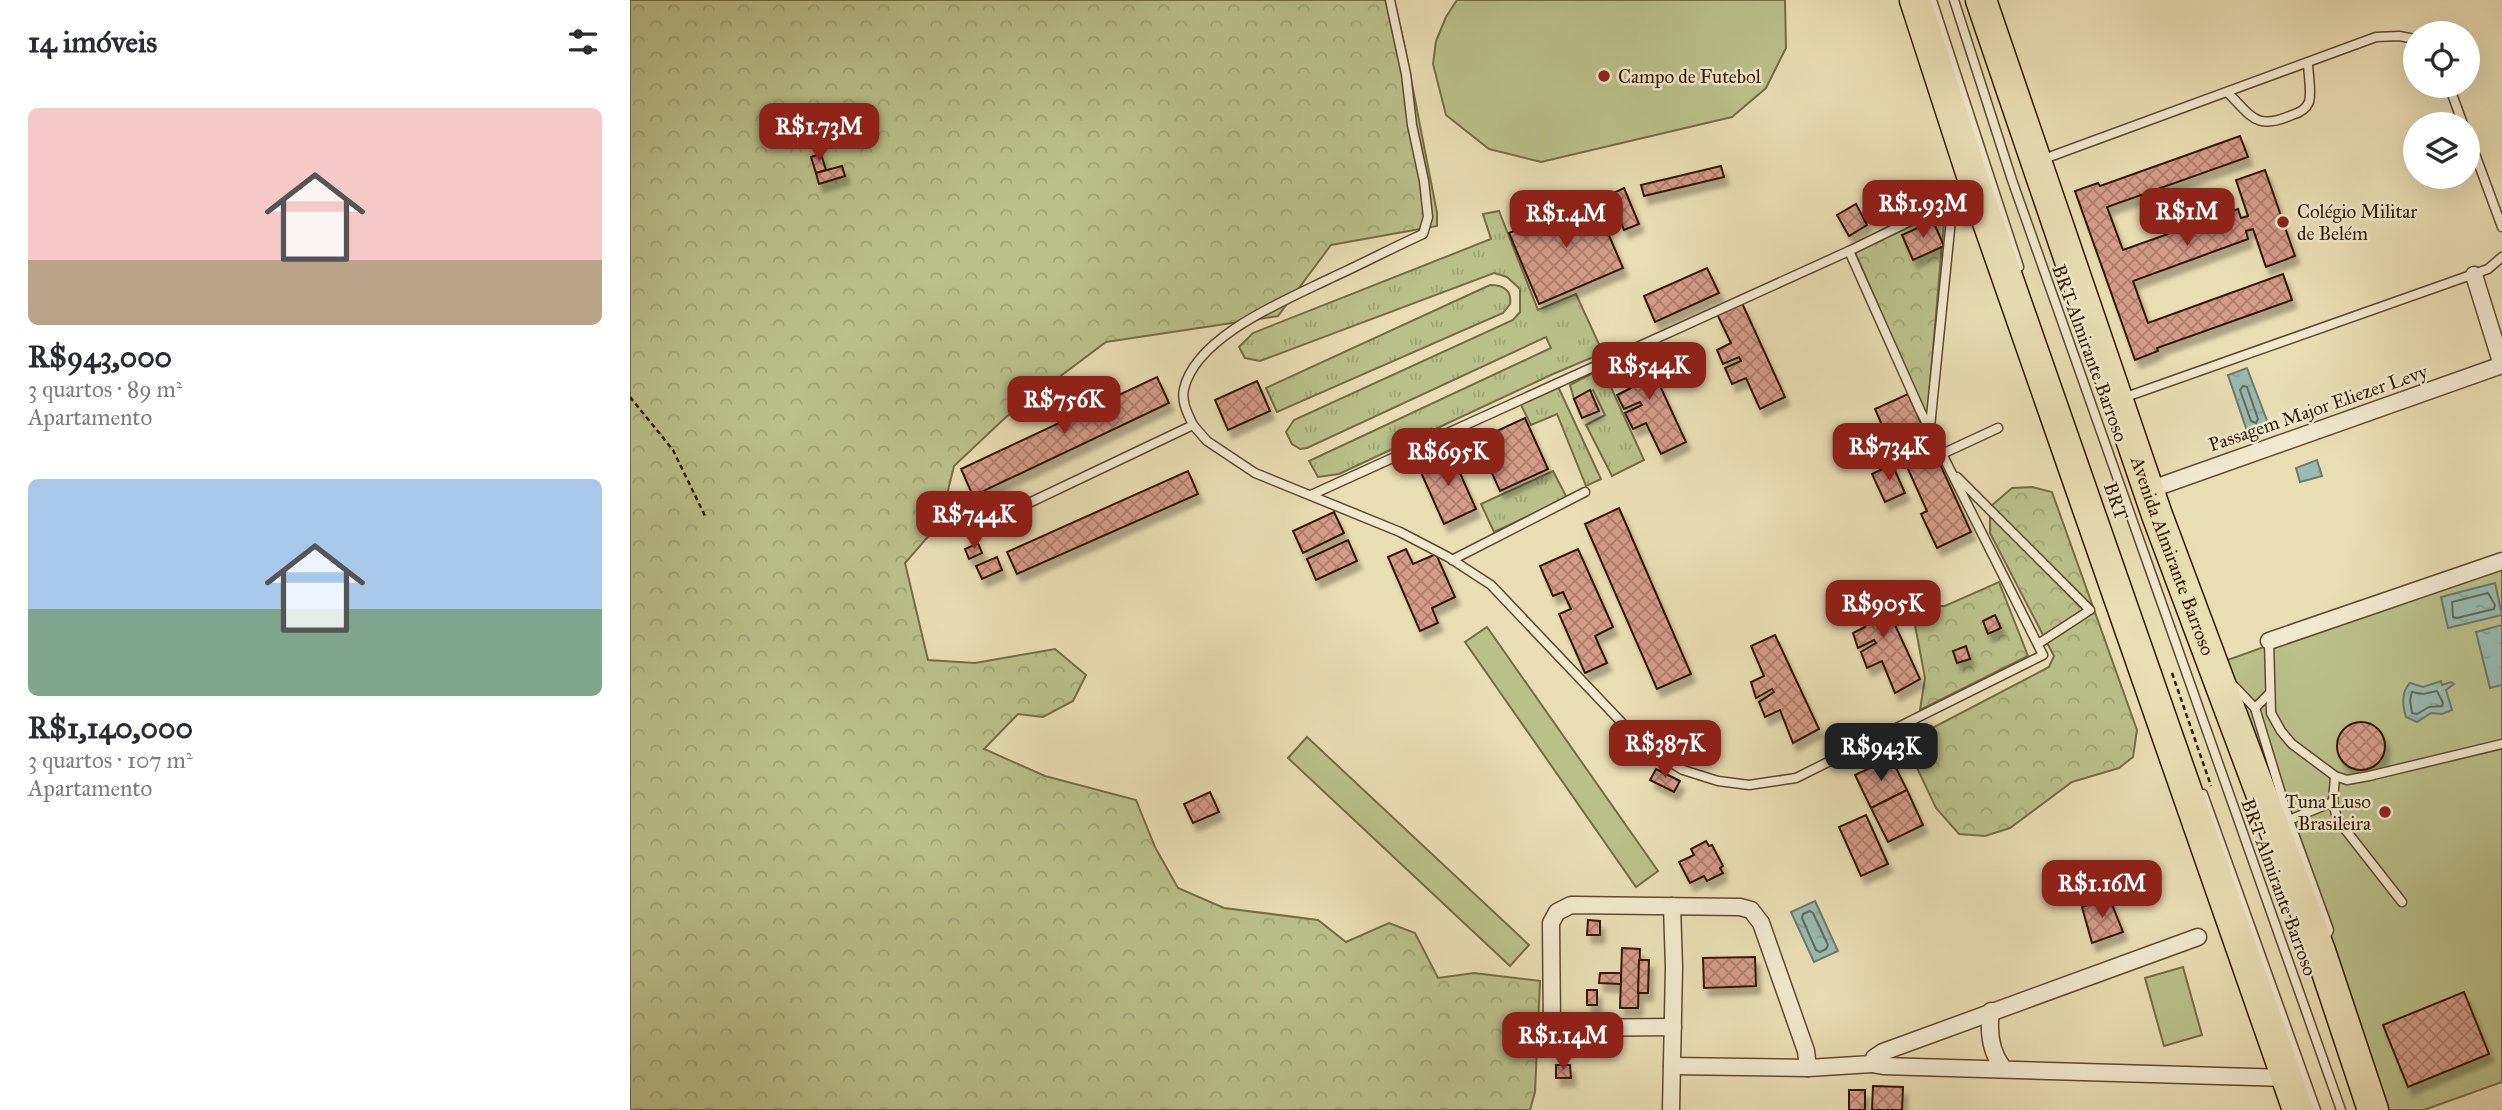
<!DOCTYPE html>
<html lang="pt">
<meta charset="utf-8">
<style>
body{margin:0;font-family:"IM FELL Great Primer",serif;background:#f2f2f3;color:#2b2b33;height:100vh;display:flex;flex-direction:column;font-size:26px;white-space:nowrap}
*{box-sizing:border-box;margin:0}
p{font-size:23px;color:#7c7c81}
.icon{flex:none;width:38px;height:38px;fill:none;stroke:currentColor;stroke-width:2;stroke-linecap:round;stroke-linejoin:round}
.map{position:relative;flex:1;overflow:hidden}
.panel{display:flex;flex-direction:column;background:#fff;width:630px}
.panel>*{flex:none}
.buttons{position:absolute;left:1773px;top:21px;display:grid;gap:14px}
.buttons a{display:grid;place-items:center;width:77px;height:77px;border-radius:50%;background:#fff;box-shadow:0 7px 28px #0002;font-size:35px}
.price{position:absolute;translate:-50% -60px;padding:0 16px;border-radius:14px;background:#8f2418;color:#fff;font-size:23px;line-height:46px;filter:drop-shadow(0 2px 4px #0008)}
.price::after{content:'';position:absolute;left:50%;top:42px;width:21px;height:16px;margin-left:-10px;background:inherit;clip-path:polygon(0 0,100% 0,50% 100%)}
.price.on{background:#222;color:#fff}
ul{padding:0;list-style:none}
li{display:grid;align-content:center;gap:14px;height:371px;padding:0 28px}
li span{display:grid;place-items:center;height:217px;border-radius:10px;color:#555}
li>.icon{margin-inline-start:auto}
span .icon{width:126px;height:126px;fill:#fffc;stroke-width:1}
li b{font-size:30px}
h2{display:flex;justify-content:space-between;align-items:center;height:84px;padding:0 28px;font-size:30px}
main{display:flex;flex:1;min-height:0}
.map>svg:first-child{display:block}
</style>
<main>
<section class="panel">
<h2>14 imóveis<svg class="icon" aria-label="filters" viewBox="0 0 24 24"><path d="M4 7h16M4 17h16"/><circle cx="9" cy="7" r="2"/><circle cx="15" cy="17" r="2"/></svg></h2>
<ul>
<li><span style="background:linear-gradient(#f6c9c9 70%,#b9a48a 0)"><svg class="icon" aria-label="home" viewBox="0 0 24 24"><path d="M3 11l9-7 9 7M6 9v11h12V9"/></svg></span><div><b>R$943,000</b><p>3 quartos · 89 m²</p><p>Apartamento</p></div></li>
<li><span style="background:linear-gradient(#a9c7e8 60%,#7fa58c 0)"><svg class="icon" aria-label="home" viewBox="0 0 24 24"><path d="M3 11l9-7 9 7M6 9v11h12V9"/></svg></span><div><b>R$1,140,000</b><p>3 quartos · 107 m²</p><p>Apartamento</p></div></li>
</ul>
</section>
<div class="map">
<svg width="1872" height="1110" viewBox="0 0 1872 1110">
<defs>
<pattern id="grass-tufts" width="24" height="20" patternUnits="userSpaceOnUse" patternTransform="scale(1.75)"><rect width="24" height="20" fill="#bac08a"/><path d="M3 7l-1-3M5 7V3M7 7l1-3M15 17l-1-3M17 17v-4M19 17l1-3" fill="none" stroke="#a0a475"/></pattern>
<pattern id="forest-crowns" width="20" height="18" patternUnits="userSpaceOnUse" patternTransform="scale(1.75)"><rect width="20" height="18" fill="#bac08a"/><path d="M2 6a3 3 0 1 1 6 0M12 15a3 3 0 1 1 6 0" fill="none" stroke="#a0a475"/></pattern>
<pattern id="water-ripples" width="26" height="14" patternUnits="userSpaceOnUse" patternTransform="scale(1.75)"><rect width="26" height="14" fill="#99bbb3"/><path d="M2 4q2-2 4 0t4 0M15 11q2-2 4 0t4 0" fill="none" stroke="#84a098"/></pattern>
<pattern id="building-cross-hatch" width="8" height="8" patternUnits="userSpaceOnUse" patternTransform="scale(1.75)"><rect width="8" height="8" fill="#d49b87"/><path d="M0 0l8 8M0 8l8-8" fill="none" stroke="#ad7d6c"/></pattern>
<filter id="shadow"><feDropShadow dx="4.5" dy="8" stdDeviation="2" flood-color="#0004"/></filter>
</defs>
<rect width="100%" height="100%" fill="#e9ddb3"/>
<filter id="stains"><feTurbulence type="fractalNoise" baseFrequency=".00286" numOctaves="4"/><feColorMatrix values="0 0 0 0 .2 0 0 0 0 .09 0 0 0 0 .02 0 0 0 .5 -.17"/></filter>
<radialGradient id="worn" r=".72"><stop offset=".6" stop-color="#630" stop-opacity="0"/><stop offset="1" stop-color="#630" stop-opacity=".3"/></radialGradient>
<g fill="url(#grass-tufts)" stroke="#766c45" stroke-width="2">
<polygon points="869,211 908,310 946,294 973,353 923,374 709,474 688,477 679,461 921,348 916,337 677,448 670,449 662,444 656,432 664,420 883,320 890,312 890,289 877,277 864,273 630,361 615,358 609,347 623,333 861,239 853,214"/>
<path d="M860,285C873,285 882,290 880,304L873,313L647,412L636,388Z"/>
<polygon points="978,365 979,383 1014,460 982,476 956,425 975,415 963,390 944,399 940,385"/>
<polygon points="925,380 971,479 956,486 927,414 901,425 889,401"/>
<polygon points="923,471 937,498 864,532 851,504"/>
</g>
<g fill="url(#forest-crowns)" stroke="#766c45" stroke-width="2">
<polygon points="0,0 764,0 775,48 807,213 807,226 701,245 648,316 476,342 376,417 324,466 310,523 275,563 298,660 345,663 425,649 456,675 443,701 413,717 388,714 354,749 415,776 506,800 525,847 548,888 594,908 688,920 716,942 759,923 785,933 808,978 844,973 910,981 905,1092 900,1110 0,1110"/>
<polygon points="1315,210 1297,419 1225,252"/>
<polygon points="1402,487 1422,492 1507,730 1503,757 1489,768 1442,782 1380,828 1355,836 1329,834 1306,808 1288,770 1282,747 1287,736 1419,667 1424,656 1360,533 1360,507 1382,488"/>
<polygon points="1369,582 1398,656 1290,710 1295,678 1285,625 1295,616 1297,606 1315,606"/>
</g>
<g fill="#bac08a" stroke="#766c45" stroke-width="2">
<polygon points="827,0 1155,0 1156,48 1136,88 1102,117 911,162 859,149 816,115 803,64 806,41 816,17"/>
<polygon points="1872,562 1872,1082 1794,1110 1745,1110 1589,663"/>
<polygon points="857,627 1028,871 1006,887 835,642"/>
<polygon points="677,737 899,945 880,966 658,758"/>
<polygon points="1553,967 1572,1035 1534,1046 1515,978"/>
</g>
<g fill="url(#water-ripples)" stroke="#70796b" stroke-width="2">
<polygon points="1617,368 1639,426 1618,434 1598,375"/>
<polygon points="1687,460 1692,476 1670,482 1666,468"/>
<polygon points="1865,583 1872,615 1818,628 1811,597"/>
<polygon points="1872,625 1872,685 1860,688 1846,632"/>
<path d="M1811,681L1812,685L1821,682L1824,684L1816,690L1822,710L1812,714L1801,713L1787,722L1776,717C1772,704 1771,692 1780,683L1793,687Z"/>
<polygon points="1185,901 1208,951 1184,962 1161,912"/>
</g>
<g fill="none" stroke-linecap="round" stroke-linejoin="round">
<g stroke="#66695a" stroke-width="2">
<polygon points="1613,386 1617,387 1628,419 1626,423 1621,421 1610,390"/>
<polygon points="1858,593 1865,605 1864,609 1827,618 1823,617 1822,602"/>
<polygon points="1807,691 1813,703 1812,706 1799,707 1787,714 1782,713 1780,700 1782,692 1793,694"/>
<polygon points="1180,911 1183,913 1198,945 1196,949 1190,952 1186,950 1172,918 1173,914"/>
</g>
</g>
<g fill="url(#building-cross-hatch)" stroke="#331700" stroke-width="2" filter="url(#shadow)">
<polygon points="1610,136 1618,157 1477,207 1493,250 1608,209 1611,218 1618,216 1606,180 1635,170 1665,256 1636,267 1623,229 1616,231 1618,239 1503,281 1518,323 1653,274 1662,300 1527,348 1528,351 1505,360 1445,191 1468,183 1470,186"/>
<polygon points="191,154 196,170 186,173 181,157"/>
<polygon points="212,166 215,176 189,184 186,173"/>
<polygon points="1091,166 1094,177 1014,196 1011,185"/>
<polygon points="994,188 1009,224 994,230 979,195"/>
<polygon points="962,196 993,268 909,304 879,233"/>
<polygon points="1226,204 1237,225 1219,236 1207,215"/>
<polygon points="1340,206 1341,217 1329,218 1328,207"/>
<polygon points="1303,221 1314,246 1283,260 1272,235"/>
<polygon points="1077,268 1089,293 1025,322 1014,296"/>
<polygon points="1112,303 1155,397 1130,409 1116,378 1102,384 1095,368 1111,361 1109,357 1093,364 1087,350 1101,343 1087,314"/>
<polygon points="1012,347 1056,442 1031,454 1016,423 1003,429 995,413 1012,405 1010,402 994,409 987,395 1001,388 988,359"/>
<polygon points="527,377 539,403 343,496 331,469"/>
<polygon points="627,381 640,411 598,430 585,400"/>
<polygon points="960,390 969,411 952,418 944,399"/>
<polygon points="1278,394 1341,532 1307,548 1291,514 1297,511 1264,438 1259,441 1245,409"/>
<polygon points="895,418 918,469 870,491 847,440"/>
<polygon points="821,453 846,509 814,524 789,468"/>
<polygon points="1262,464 1275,493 1255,502 1242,474"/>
<polygon points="558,471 568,494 387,574 377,552"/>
<polygon points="989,508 1061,674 1027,689 955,524"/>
<polygon points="704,512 714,533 673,553 663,531"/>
<polygon points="718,540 727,561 686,580 677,559"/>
<polygon points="348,543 352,553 339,559 335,549"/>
<polygon points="776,549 783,564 806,554 825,597 802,608 808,623 790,631 758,557"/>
<polygon points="948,549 983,627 965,636 977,663 955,673 929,614 941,609 933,592 923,596 910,566"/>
<polygon points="367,557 372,570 352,579 346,566"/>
<polygon points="1247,586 1290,679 1265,693 1252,661 1237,668 1231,652 1246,643 1244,640 1228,648 1223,633 1235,627 1223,597"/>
<polygon points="1365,615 1371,628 1358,634 1353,621"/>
<polygon points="1145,635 1189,729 1163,743 1150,710 1135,717 1129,702 1144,692 1142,689 1126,698 1121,682 1134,676 1121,646"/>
<polygon points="1336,646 1340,659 1327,663 1323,651"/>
<circle cx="1731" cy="746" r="24"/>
<polygon points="1261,758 1277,790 1241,808 1225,775"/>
<polygon points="1026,769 1050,781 1044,792 1020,780"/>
<polygon points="1277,790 1293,825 1258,842 1241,808"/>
<polygon points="580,792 589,812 563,823 554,804"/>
<polygon points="1236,815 1258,864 1231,876 1209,827"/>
<polygon points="1076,841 1079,846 1082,845 1093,866 1090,868 1093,873 1077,881 1074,876 1060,883 1049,862 1064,855 1061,849"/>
<polygon points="1479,897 1493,932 1462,943 1452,907"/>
<polygon points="958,920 970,921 970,935 957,935"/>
<polygon points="992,948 1010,949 1008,1008 990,1008"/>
<polygon points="1125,957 1126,986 1074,988 1073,958"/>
<polygon points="1009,960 1019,960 1018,993 1008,993"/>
<polygon points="970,973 991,973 991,984 969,983"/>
<rect x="957" y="990" width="10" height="15"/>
<polygon points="1834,992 1859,1054 1778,1087 1753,1025"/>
<polygon points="926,1065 940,1065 941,1078 926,1078"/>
<polygon points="1243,1086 1273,1087 1272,1110 1242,1110"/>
<rect x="1219" y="1090" width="16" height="20"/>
</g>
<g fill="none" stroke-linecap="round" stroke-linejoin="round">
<defs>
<g id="lane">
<polyline points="1302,0 1389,267"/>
<polyline points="1324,0 1382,180 1711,1110"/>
<polyline points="1819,86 1833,124"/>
<path d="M1597,92C1622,116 1625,131 1662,115C1669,113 1676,109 1679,102C1682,91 1678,74 1678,62"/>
<polyline points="1838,135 1872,227"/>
<polyline points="1411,160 1746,37 1769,36 1785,39"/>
<polyline points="1493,398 1858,269 1872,257"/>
<path d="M563,425C558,414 551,402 554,389C566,336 656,300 701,278C732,264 762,248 793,234L798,217L794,181L782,125L776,74L760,0"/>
<polyline points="1300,427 1323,200"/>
<polyline points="1312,454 1368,428"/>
<polyline points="1327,477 1460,610 1408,644"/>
<polyline points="681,495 1219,251 1340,192"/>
<polyline points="357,523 563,425 577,441 625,473 770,532 818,557 861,585 1014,746 1053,770 1088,781 1119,785 1166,778 1413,655 1290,410 1219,251"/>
<polyline points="822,560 955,492"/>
<polyline points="1639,641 1641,713 1651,731 1662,744 1705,776 1717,780 1739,776 1872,744"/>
<polyline points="1603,685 1625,708 1659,820 1699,930 1694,941"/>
<polyline points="1625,708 1640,693"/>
<polyline points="1705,776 1703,802 1707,819 1772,902"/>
<polyline points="1573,794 1686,1110"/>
<polyline points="1659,820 1703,802"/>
</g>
<g id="street">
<polyline points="1844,275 1872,365"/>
<polyline points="1519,490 1872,365"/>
<polyline points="1639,641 1872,561"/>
<polyline points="1568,937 1253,1052 1244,1058 1242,1064 1253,1066 1657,1078"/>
<path d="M1361,1011C1358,1032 1360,1051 1373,1068"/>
<polyline points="1043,1027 922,1028 921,923 927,912 941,905 1110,907 1121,910 1131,923 1176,1051 1178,1068"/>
<polyline points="1042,1066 1178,1068 1242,1064"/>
<polyline points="1041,1110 1044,967 1042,906"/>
</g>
<g id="highway">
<polyline points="1285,0 1346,188 1668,1110"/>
<path id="s1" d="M1351,0L1527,515L1690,951L1743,1110"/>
</g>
</defs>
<use href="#lane" stroke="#60482d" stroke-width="11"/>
<use href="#street" stroke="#60482d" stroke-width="19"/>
<use href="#highway" stroke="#331700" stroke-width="33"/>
<g stroke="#331700" stroke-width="2.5" stroke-dasharray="5 3.5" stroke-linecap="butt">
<polyline points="0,397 43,450 76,518"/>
<polyline points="1542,673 1581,786"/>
</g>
<use href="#lane" stroke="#f1e9ce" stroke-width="8"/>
<use href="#street" stroke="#f1e9ce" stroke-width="16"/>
<use href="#highway" stroke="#e9ddb3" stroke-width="30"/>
</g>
<g fill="#8f2418" stroke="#f1e9ce" stroke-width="2.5">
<circle cx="974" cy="76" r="7"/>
<circle cx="1653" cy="222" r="7"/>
<circle cx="1755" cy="812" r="7"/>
</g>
<g text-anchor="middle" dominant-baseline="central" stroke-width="5" stroke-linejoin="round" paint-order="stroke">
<g font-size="19" fill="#331700" stroke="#f1e9ce" text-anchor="start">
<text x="988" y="76">Campo de Futebol</text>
<text x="1667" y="211">Colégio Militar<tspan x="1667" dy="22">de Belém</tspan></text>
<text x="1741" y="801" text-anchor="end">Tuna Luso<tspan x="1741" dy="22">Brasileira</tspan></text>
</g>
<g font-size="19" fill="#331700" stroke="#f1e9ce">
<text transform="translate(1460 353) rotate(70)">BRT Almirante Barroso</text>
<text transform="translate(1688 408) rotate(-19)">Passagem Major Eliezer Levy</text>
<text transform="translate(1486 501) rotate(71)">BRT</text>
<text stroke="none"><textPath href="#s1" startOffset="588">Avenida Almirante Barroso</textPath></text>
<text transform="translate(1649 887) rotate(70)">BRT Almirante Barroso</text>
</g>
</g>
<rect width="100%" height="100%" filter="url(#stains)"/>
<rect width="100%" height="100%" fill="url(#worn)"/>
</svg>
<div class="buttons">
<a><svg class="icon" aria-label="locate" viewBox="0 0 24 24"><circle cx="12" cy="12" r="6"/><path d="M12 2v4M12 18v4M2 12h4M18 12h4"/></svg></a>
<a><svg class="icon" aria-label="layers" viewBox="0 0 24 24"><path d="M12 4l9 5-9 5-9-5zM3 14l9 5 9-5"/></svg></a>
</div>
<b class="price" style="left:189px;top:163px">R$1.73M</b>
<b class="price" style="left:1293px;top:240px">R$1.93M</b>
<b class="price" style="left:1557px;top:248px">R$1M</b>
<b class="price" style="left:936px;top:250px">R$1.4M</b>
<b class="price" style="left:1019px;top:402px">R$544K</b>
<b class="price" style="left:434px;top:436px">R$756K</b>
<b class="price" style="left:1259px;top:483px">R$734K</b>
<b class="price" style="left:818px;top:488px">R$695K</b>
<b class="price" style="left:344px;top:551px">R$744K</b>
<b class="price" style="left:1253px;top:640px">R$905K</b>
<b class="price" style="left:1035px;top:780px">R$387K</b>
<b class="price on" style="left:1251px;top:783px">R$943K</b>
<b class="price" style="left:1472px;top:920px">R$1.16M</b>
<b class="price" style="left:933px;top:1072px">R$1.14M</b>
</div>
</main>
